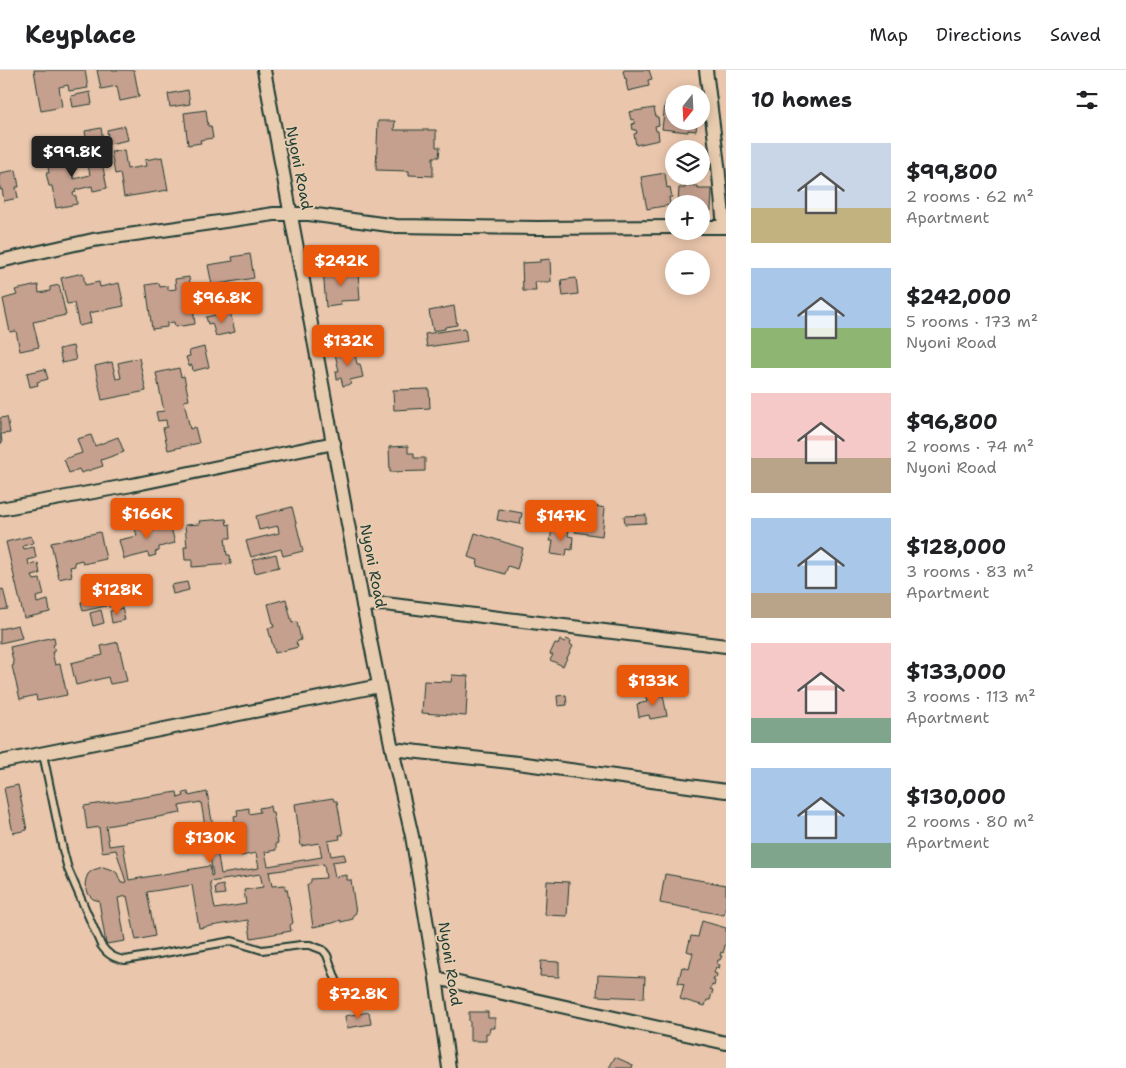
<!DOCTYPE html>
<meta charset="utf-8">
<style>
body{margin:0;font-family:"Shantell Sans",sans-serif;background:#f2f2f2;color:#202124;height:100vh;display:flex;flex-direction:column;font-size:19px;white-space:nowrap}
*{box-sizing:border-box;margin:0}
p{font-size:16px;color:#757577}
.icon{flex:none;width:28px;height:28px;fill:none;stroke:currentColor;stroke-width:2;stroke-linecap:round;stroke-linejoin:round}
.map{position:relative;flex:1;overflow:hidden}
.drawer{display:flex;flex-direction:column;background:#fff;width:400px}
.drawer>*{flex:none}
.needle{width:32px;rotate:198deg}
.fabs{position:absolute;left:665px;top:15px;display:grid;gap:10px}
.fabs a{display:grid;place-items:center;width:45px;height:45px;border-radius:50%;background:#fff;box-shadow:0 2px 12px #0003;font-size:25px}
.price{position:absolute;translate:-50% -42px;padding:0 11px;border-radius:5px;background:#ea580c;color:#fff;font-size:16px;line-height:32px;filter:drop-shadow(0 1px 2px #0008)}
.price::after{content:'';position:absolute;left:50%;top:30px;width:15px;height:11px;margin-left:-8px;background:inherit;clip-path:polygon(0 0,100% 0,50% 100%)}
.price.active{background:#222;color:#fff}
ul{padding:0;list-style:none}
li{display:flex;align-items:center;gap:15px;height:125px;padding:0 25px}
li span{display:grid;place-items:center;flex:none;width:140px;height:100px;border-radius:0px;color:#555}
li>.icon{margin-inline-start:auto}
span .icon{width:60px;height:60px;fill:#fffc;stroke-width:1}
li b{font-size:21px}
h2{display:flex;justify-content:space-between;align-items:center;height:60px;padding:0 25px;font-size:21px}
header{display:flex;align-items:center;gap:30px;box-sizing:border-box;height:70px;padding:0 25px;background:#fff;border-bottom:1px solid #e0e0e0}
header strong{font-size:24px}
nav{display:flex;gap:28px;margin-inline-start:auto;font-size:18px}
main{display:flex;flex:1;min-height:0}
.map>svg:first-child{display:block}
</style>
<header>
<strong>Keyplace</strong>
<nav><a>Map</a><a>Directions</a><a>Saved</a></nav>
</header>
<main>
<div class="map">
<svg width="726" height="998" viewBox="0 0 726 998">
<rect width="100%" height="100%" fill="#eac6ac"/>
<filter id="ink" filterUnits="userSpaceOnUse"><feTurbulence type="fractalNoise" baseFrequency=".02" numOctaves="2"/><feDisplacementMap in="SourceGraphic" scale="10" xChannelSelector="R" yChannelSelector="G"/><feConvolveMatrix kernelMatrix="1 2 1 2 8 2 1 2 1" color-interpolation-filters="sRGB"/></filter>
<g filter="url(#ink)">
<g fill="#c6a08e" stroke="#1f3d34" fill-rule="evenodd">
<polygon points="34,0 85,0 88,18 69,21 68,15 59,17 62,37 41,41"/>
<polygon points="97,0 134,0 139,27 120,31 117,16 101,19"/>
<polygon points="625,0 649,0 652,9 648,10 649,16 628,21 626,12 627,12 626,8 625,9 623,1"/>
<polygon points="188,20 190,34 170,37 168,24"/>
<polygon points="90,22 92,34 73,37 71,26"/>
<polygon points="665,34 674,35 674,51 697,51 696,61 688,60 688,62 662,59"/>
<polygon points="654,38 656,47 658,47 659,55 655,56 656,61 658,61 659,70 636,75 634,64 637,63 636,60 633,60 632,54 635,53 634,49 631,50 629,42"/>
<polygon points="206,40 208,56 211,56 213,68 200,70 201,73 188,75 184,43"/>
<polygon points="378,51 395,51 394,60 436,60 436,77 440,77 439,87 433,87 433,106 409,105 409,101 376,100"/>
<polygon points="125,56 128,70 109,74 107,60"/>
<polygon points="101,58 103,70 87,73 85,61"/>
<polygon points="68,79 74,109 90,105 87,90 101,87 107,118 93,121 92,116 75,120 76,122 73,123 74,126 76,126 77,134 56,138 52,116 49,116 46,103 49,103 46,84"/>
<polygon points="124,80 127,99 146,96 145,90 162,87 168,120 124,127 120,103 115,104 111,82"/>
<polygon points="16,100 19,117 16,117 18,128 4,131 2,119 0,120 0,103"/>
<polygon points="665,103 667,118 670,117 672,127 669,127 670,135 647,139 641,107"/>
<polygon points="685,116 698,116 698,119 712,119 711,141 701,141 701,134 678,134 679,118 685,118"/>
<polygon points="250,184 254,208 212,215 208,195 233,191 232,187"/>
<polygon points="550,189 551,212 535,212 536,221 523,221 522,193 540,192 540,190"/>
<polygon points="338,198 339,205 342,205 342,201 353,200 353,202 358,202 360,230 340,231 341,235 326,237 323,199"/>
<polygon points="83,203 85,215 99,212 100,217 119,213 124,236 89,243 91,253 79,256 74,233 67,234 61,208"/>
<polygon points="189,207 195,254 175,257 174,252 167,253 167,257 152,259 146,215 159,213 160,217 168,216 168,220 176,219 175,209"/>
<polygon points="576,208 578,224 563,226 561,210"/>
<polygon points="38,215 39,223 50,221 50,217 59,215 66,245 33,252 39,277 20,281 16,261 10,262 3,229 17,225 15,220"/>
<polygon points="454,236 457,255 445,257 445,259 433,261 429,241"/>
<polygon points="230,242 235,262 216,266 212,253 208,254 206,247"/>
<polygon points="465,258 467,271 427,277 425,264"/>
<polygon points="73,276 76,290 62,293 59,279"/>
<polygon points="204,277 209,297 193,301 192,295 189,296 186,287 190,286 189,281"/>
<polygon points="354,279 357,294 360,294 363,307 350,310 351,314 343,316 341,308 337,309 336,301 339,301 335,284"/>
<polygon points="139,288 146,321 102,330 95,296 112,292 116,309 121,308 118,293"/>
<polygon points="179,298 181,307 184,306 189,330 184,331 190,359 195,357 199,373 168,380 163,358 167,357 166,350 158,351 156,342 164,341 156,303"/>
<polygon points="45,299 48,309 37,312 38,315 30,317 27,303"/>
<polygon points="429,319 430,338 394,340 393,320"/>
<polygon points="7,347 10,363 1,364 2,373 0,373 0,348"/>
<polygon points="91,365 95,376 118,367 124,382 101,390 103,396 81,403 79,399 69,403 64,389 82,383 77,369"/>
<polygon points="408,376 408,383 414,383 414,388 425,388 425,401 390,402 389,377"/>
<polygon points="595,436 605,438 602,466 575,462 578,437 595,439"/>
<polygon points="292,437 303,481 283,486 281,479 251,487 246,471 279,463 278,456 259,460 256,446"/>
<polygon points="499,439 522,443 520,454 497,450"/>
<polygon points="646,445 646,453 625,454 624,446"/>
<polygon points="226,449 227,455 230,454 231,468 225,468 227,485 230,485 231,494 192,497 192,490 185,490 184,477 187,477 185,455 200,454 199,451"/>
<polygon points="149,451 151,458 170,454 175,473 159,477 159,481 155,482 156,485 149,487 148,483 124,489 119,470 137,466 134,455"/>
<polygon points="552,459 569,460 568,466 573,467 572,480 567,479 566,486 551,484 553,471 550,471"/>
<polygon points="100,462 106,489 83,494 82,490 74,492 75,496 70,497 72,506 59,509 51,473"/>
<polygon points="475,463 523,478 517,499 508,496 505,504 477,496 478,490 468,487"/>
<polygon points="31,466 33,473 23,476 24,479 34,477 36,488 28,490 29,495 38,493 40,504 32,506 34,510 40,509 44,525 36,527 37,533 48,530 50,542 24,548 6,472"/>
<polygon points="276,484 279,497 255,503 252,490"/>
<polygon points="187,512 189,520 173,524 171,515"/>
<polygon points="130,513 135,531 109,537 105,519"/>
<polygon points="3,519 8,539 0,540 0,520"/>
<polygon points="104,526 106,536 83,541 81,532"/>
<polygon points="286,529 292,553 297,552 301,570 296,572 298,577 275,583 268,558 274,557 268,534"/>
<polygon points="122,538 125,550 112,553 110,541"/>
<polygon points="101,540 104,553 93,556 90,543"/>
<polygon points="18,555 22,568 0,573 0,559"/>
<polygon points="54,567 55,574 53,575 55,582 52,582 55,595 60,594 67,625 37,631 36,625 20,629 12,596 14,595 10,577"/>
<polygon points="566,569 571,571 570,574 573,576 563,596 550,590 553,585 550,584 555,573 558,575 560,570 565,572"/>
<polygon points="118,572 127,611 110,614 108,607 76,615 71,593 103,585 101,576"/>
<polygon points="452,605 468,606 466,646 422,643 424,611 451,612"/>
<polygon points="655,621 656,626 663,625 667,646 650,649 649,645 639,647 637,634 647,632 646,627 650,626 649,622"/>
<polygon points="566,625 567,635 558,636 557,626"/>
<polygon points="18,715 27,760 13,763 4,718"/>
<path d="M177,722L178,728L184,726L183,723L188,722L189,726L207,722L221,804L259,798L256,783L241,786L234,746L238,745L237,740L249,738V744L260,742L259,738L270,736L271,742H273L278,773H276V780L265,782L268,796L322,787L319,773L301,776L295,734L333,728L334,731H337L343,765H339L340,769L328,771L331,786L344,784L346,790L332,792L335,807L347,805V810H351L356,843L353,845V849L341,852V850L333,853L313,857L307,815L311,812V809L326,808L324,794L269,802L272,816L285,815V820L287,819L293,853L290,855L291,861L251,868L248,850L199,858L192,815L147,822L155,866L136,870L127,826L118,828L125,871L106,874L99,831L93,829L89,825L85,815L86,809L88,804L93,800L103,797L113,800L117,803L121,813L126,812L116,780L102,782L99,757L87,759L84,736ZM201,732L213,805L211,806L210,796L129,810L123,774L109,776L106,756L181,743L179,736ZM260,804L263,817L244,820L246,834L215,839L210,812Z"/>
<polygon points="665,804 726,815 726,835 724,845 660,833"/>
<polygon points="547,811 569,812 567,846 545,845"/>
<polygon points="223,815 225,824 216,825 215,817"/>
<polygon points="702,851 726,858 726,872 723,883 721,882 720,886 722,886 720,890 718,890 717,894 720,895 719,898 716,897 714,903 717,904 716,908 714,907 713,910 715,911 714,916 712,915 710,919 713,920 710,930 707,930 705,936 680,929 684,914 678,913 682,897 689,899 693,883 687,881 691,866 698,867"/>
<polygon points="541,891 559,892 559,907 540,906"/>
<polygon points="598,905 645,907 644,928 597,926"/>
<polygon points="358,925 359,934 339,936 338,927"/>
<polygon points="369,942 371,954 347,958 345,946"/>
<polygon points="469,942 488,942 488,948 495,948 495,958 490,958 489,963 486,963 486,971 470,971 470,952 469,951"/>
<polygon points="615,987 633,995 632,998 609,998"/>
</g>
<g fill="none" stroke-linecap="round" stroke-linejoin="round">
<defs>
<path id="service" d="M43,684L63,780L68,799L101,875C107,884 113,888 125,890L232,871L262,880L301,875H310L323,880L327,885L339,918"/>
<g id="minor">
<polyline points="264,0 363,535 392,679 412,766 436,908 449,998"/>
<polyline points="706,0 718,95 724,157"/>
<polyline points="701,157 726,157"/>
<polyline points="0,191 93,170 274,144 309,144 396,156 537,158 674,157"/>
<polyline points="0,439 132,415 334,373"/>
<polyline points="363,535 385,534 726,576"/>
<polyline points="392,679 518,693 726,721"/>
<polyline points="0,692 379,616"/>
<polyline points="436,908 726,973"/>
</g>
</defs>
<use href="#service" stroke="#1f3d34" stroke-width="10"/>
<use href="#minor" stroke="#1f3d34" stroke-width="16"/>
<use href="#service" stroke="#e8ccaf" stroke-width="6"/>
<use href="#minor" stroke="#e8ccaf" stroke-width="12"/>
</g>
</g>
<g text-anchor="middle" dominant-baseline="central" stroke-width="4" stroke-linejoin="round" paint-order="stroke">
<g font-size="15" fill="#1f3d34" stroke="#e8ccaf">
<text transform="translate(299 98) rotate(79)">Nyoni Road</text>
<text transform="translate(373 496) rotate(79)">Nyoni Road</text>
<text transform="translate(450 894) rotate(81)">Nyoni Road</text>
</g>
</g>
</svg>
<div class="fabs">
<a><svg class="needle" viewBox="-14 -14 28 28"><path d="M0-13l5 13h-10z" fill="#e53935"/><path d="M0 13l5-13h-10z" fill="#757577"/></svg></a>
<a><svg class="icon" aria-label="layers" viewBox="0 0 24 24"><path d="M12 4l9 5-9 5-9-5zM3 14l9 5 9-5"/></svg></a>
<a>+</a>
<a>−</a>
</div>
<b class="price active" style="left:72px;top:108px">$99.8K</b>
<b class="price" style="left:341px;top:217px">$242K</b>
<b class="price" style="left:222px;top:254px">$96.8K</b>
<b class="price" style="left:348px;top:297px">$132K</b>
<b class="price" style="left:147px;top:470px">$166K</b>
<b class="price" style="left:561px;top:472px">$147K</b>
<b class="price" style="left:117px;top:546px">$128K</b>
<b class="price" style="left:653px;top:637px">$133K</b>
<b class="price" style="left:210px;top:794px">$130K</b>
<b class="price" style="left:358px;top:950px">$72.8K</b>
</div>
<section class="drawer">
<h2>10 homes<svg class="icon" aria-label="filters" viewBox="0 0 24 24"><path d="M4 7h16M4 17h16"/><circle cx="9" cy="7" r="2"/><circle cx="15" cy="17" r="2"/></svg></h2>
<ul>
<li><span style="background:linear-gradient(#c9d6e8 65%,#c2b280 0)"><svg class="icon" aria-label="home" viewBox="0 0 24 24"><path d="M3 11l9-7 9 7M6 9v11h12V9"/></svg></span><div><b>$99,800</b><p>2 rooms · 62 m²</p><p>Apartment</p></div></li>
<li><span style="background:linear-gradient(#a9c7e8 60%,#8fb573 0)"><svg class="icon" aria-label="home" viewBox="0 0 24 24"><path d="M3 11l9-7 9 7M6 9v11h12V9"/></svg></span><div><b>$242,000</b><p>5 rooms · 173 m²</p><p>Nyoni Road</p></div></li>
<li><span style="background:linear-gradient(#f6c9c9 65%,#b9a48a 0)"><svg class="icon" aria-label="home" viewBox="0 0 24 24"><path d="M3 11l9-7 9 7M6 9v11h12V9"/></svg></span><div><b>$96,800</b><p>2 rooms · 74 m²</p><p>Nyoni Road</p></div></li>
<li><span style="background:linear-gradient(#a9c7e8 75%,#b9a48a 0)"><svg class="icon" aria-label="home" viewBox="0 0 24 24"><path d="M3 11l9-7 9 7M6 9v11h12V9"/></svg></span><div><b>$128,000</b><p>3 rooms · 83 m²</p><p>Apartment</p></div></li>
<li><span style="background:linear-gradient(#f6c9c9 75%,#7fa58c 0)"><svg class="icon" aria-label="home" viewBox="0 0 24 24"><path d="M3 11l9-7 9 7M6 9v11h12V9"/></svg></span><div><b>$133,000</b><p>3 rooms · 113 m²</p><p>Apartment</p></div></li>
<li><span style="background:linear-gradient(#a9c7e8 75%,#7fa58c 0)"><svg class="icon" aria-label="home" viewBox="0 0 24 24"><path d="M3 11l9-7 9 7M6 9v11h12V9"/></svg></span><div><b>$130,000</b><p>2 rooms · 80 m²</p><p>Apartment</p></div></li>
</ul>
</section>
</main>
